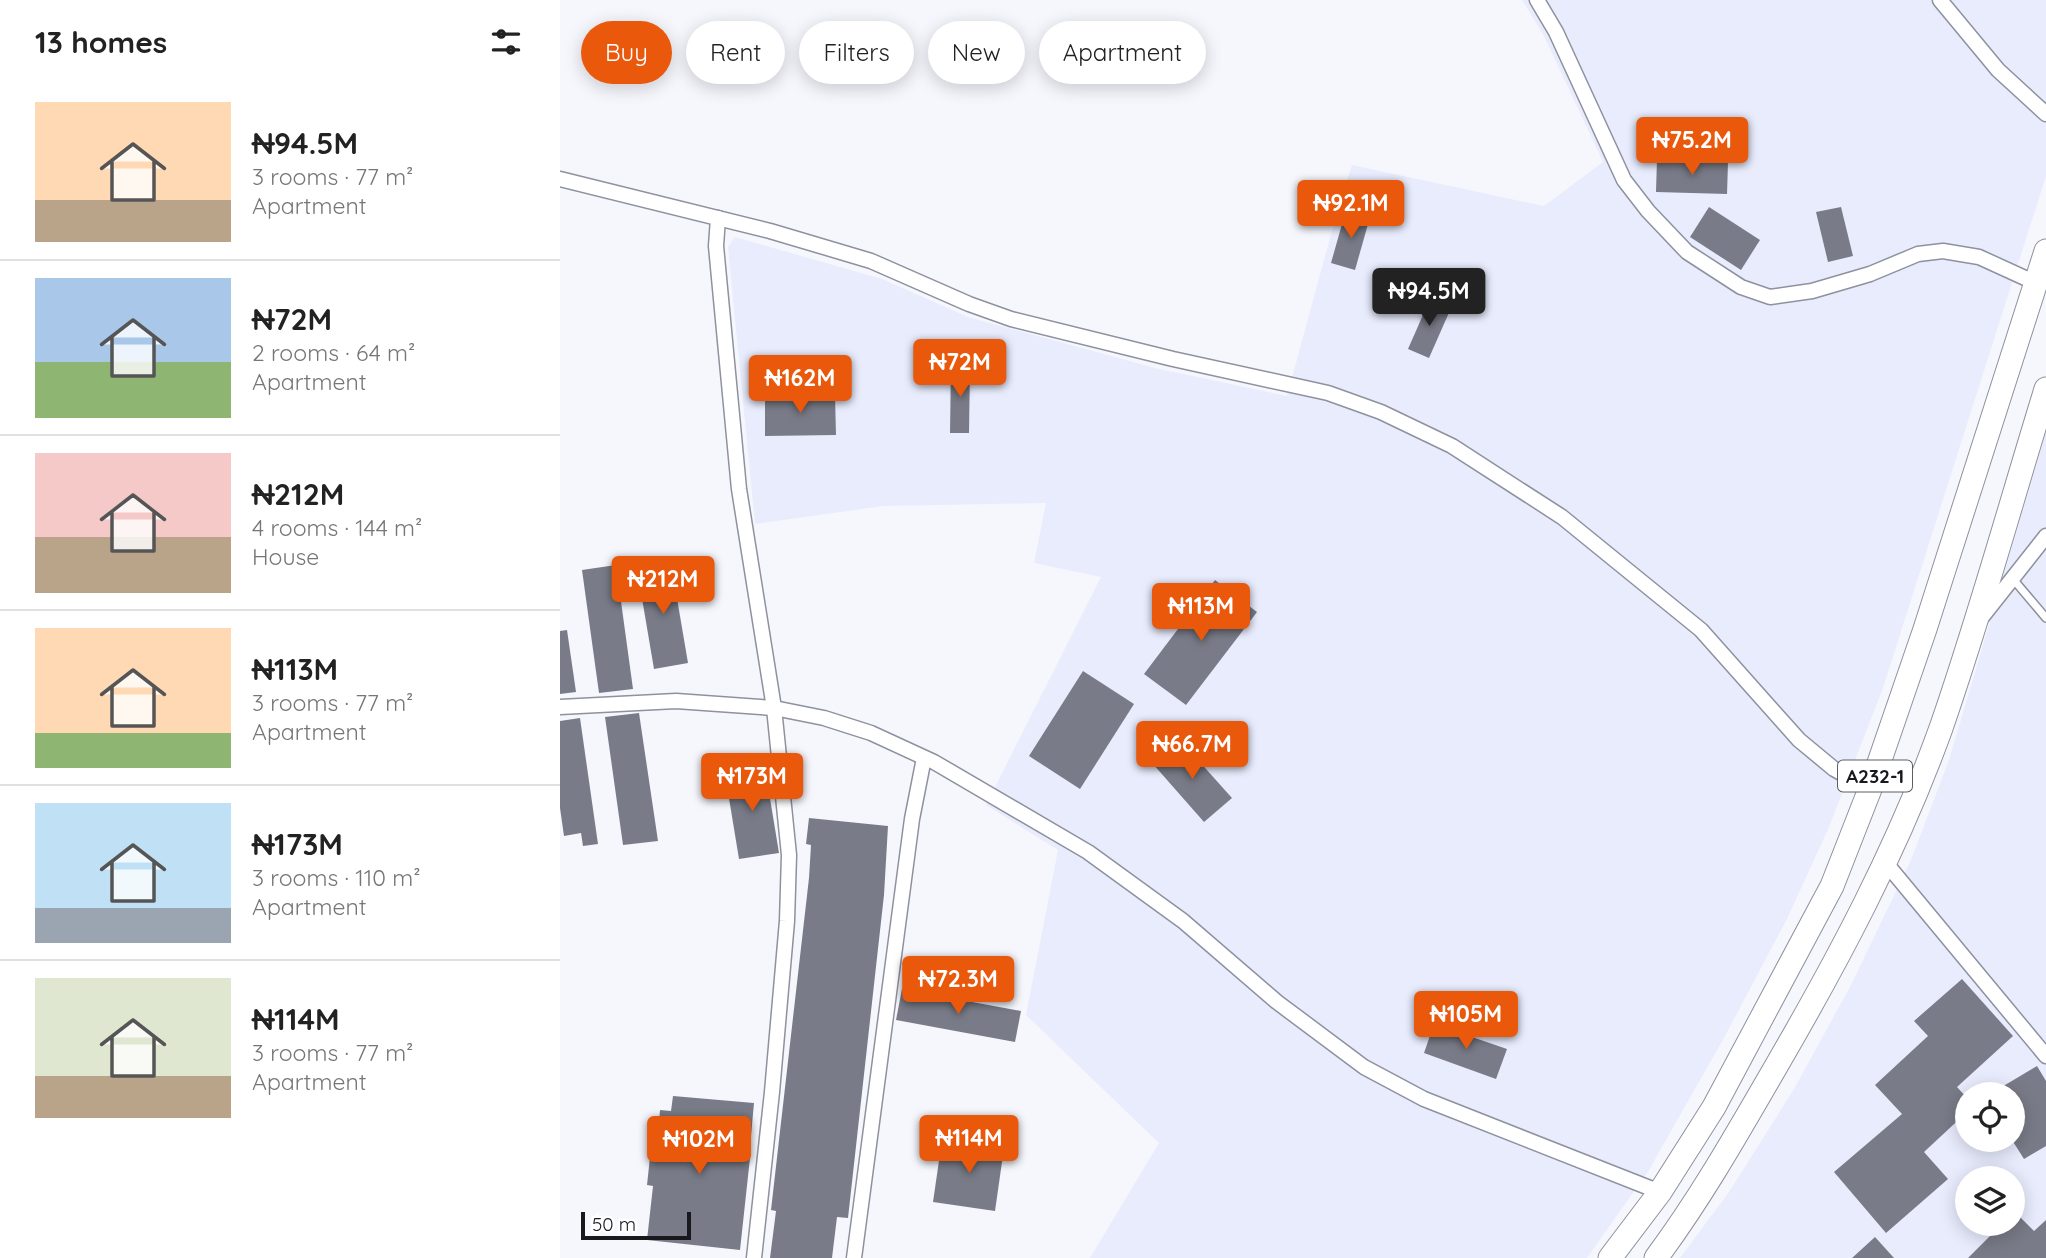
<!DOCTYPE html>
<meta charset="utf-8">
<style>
body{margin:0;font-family:Quicksand,sans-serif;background:#f2f2f2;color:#222;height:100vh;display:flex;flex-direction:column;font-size:26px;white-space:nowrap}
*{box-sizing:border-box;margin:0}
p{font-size:23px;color:#767676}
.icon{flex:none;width:38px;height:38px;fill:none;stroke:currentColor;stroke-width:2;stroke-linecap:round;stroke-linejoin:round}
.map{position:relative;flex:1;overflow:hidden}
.sheet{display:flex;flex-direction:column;background:#fff;width:560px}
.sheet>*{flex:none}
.top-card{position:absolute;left:21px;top:21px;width:665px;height:63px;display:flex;gap:14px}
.fabs{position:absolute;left:1395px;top:1082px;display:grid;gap:14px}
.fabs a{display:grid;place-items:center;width:70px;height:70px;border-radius:50%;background:#fff;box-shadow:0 4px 18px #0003;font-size:35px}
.scale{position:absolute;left:21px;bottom:18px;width:110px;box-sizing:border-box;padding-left:7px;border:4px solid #17191d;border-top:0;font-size:19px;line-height:24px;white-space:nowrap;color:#17191d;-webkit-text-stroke:5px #fff;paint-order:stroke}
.price{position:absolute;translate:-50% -60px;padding:0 16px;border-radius:7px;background:#ea580c;color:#fff;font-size:23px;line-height:46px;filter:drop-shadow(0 2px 4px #0008)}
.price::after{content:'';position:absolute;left:50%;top:42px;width:21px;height:16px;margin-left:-10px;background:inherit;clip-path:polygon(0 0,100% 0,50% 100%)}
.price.current{background:#222;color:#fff}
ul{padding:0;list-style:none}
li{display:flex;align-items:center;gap:21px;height:175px;padding:0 35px}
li+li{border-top:2px solid #e0e0e0}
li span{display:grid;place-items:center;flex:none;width:196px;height:140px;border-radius:0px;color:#555}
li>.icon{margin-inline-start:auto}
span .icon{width:84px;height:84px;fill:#fffc;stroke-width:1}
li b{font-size:30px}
h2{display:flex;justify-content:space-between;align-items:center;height:84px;padding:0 35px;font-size:30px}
.tag{padding:0 24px;border-radius:32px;background:#fff;box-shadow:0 4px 18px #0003;font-size:24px;line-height:63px}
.tag.current{background:#ea580c;color:#fff}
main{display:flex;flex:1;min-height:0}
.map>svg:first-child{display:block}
</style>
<main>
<section class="sheet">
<h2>13 homes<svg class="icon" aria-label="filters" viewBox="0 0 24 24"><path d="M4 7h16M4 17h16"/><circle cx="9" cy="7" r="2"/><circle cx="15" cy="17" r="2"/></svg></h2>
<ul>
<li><span style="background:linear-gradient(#ffd9b3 70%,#b9a48a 0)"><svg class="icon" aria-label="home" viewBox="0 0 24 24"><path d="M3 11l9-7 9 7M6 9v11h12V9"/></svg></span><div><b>₦94.5M</b><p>3 rooms · 77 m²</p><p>Apartment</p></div></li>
<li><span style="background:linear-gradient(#a9c7e8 60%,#8fb573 0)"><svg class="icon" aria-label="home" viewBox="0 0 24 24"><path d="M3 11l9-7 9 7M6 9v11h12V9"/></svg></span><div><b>₦72M</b><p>2 rooms · 64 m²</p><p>Apartment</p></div></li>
<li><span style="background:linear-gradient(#f6c9c9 60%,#b9a48a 0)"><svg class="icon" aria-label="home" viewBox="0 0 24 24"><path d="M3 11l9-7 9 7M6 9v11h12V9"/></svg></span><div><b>₦212M</b><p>4 rooms · 144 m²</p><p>House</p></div></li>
<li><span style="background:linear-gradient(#ffd9b3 75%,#8fb573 0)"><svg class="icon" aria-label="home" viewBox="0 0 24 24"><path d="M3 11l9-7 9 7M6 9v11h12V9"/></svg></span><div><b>₦113M</b><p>3 rooms · 77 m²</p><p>Apartment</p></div></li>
<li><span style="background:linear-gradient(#bfe0f5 75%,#9aa5b1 0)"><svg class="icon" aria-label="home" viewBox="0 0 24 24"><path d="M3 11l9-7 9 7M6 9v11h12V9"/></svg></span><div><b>₦173M</b><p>3 rooms · 110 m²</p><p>Apartment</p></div></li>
<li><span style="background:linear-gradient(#dfe7d0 70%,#b9a48a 0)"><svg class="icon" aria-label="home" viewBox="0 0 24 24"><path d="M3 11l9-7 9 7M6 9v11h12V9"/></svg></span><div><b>₦114M</b><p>3 rooms · 77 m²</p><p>Apartment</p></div></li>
</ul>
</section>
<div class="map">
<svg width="1486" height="1258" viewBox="0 0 1486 1258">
<rect width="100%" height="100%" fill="#f6f7fd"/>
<g fill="#e8ecfd" fill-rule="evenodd">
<polygon points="962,0 1486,0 1486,176 1323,688 1269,827 1227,919 1165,1036 1089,1170 1027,1258 530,1258 599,1143 466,1015 498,850 426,805 541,577 474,563 486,503 323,506 195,524 168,247 175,237 322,279 408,317 595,368 727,396 780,201 792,165 984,206 1043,162 984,36"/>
<path d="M1486,432V1258H1120L1169,1192L1234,1089L1291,985L1351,860L1389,760ZM1407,1094H1452V1139H1407ZM1407,1178H1452V1223H1407Z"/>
</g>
<g fill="#797c88">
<polygon points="1097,159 1168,162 1167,194 1096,192"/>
<polygon points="1149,207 1200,240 1181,270 1130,237"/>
<polygon points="1281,207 1293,256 1268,262 1256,212"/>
<polygon points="786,210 810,217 795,270 771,263"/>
<polygon points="870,299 891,308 869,358 848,349"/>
<polygon points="391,364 410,364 409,433 390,433"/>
<polygon points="205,395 275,395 276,435 205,436"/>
<polygon points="111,563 128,663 94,669 77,569"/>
<polygon points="56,565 73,689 39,693 22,570"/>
<polygon points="655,580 697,612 626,705 584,674"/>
<polygon points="7,630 16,692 0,694 0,631"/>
<polygon points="523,671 574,704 520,789 469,756"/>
<polygon points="79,713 98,841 63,845 45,717"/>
<polygon points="20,718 38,844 23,846 21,833 4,836 0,808 0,721"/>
<polygon points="620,740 672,798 644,822 593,764"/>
<polygon points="205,768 219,853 179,859 165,774"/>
<polygon points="249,818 328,826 324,895 288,1218 277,1217 272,1258 210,1258 216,1211 211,1210 249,878 251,845 246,844"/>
<polygon points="1402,979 1453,1036 1397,1087 1407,1098 1407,1112 1364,1152 1388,1179 1326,1233 1274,1172 1342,1114 1315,1085 1368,1036 1354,1021"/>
<polygon points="342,989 461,1011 455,1042 336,1020"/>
<polygon points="874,1024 947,1049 936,1079 864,1053"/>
<polygon points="1477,1066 1486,1081 1486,1146 1464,1159 1452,1140 1452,1094 1430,1094"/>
<polygon points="113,1096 194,1103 191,1136 124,1130 122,1151 190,1158 180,1250 87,1240 93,1186 87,1185 91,1148 97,1149 100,1110 111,1111"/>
<polygon points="382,1140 444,1148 435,1211 373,1202"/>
<polygon points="1452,1209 1474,1231 1486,1220 1486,1258 1408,1258 1437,1229 1431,1223 1452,1223"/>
<polygon points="1315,1237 1334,1258 1292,1258"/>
</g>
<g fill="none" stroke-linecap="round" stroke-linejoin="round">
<defs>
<polyline id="service" points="1453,579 1486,618"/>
<g id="minor">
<polyline points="977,0 996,32 1064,180 1088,211 1127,252 1181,287 1210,297 1252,291 1310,274 1358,254 1383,251 1419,257 1476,283"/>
<polyline points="1380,0 1438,70 1486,114"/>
<polyline points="0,179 210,231 311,261 409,304 451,319 613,359 768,393 821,412 892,446 1002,517 1141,630 1239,740 1274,769 1310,789"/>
<polyline points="158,218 156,246 179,489 214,708 229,855 227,921 212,1092 194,1258"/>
<polyline points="1422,617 1486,536"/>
<polyline points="0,707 116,701 214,708 264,718 311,733 374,762 528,852 623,921 717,1002 804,1067 864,1099 1100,1192"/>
<polyline points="1325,862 1486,1056"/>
<polyline points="294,1258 352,819 364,758"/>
</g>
<g id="trunk">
<polyline points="1050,1258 1100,1192 1154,1107 1272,886 1310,789 1365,629 1486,251"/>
<path d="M1096,1258C1140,1199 1177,1134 1214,1070C1278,960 1338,848 1381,728C1420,616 1451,502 1486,389"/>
</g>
</defs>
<use href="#service" stroke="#8e919e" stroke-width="10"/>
<use href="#minor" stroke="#8e919e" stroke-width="17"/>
<use href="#trunk" stroke="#8e919e" stroke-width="25"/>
<use href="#service" stroke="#fff" stroke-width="7"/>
<use href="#minor" stroke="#fff" stroke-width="14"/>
<use href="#trunk" stroke="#fff" stroke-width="23"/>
</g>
<g text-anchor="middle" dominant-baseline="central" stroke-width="5" stroke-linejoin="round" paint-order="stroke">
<rect fill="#fff" stroke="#5d5e61" stroke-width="2" x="1278" y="760.5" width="74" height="31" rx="5"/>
<g font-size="19" font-weight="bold" fill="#17191d">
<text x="1315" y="776">A232-1</text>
</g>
</g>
</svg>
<div class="fabs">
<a><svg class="icon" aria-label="locate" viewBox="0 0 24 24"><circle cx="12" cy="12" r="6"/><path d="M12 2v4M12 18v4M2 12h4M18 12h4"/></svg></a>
<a><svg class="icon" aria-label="layers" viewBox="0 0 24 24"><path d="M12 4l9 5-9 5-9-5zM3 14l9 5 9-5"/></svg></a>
</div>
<div class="scale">50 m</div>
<b class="price" style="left:1132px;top:177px">₦75.2M</b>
<b class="price" style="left:791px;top:240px">₦92.1M</b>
<b class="price current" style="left:869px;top:328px">₦94.5M</b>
<b class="price" style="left:400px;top:399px">₦72M</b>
<b class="price" style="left:240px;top:415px">₦162M</b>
<b class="price" style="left:103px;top:616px">₦212M</b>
<b class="price" style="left:641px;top:643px">₦113M</b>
<b class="price" style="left:632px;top:781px">₦66.7M</b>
<b class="price" style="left:192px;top:813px">₦173M</b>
<b class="price" style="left:398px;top:1016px">₦72.3M</b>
<b class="price" style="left:906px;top:1051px">₦105M</b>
<b class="price" style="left:409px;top:1175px">₦114M</b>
<b class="price" style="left:139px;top:1176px">₦102M</b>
<div class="top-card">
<a class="tag current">Buy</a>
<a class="tag">Rent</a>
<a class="tag">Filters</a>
<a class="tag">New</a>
<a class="tag">Apartment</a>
</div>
</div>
</main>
